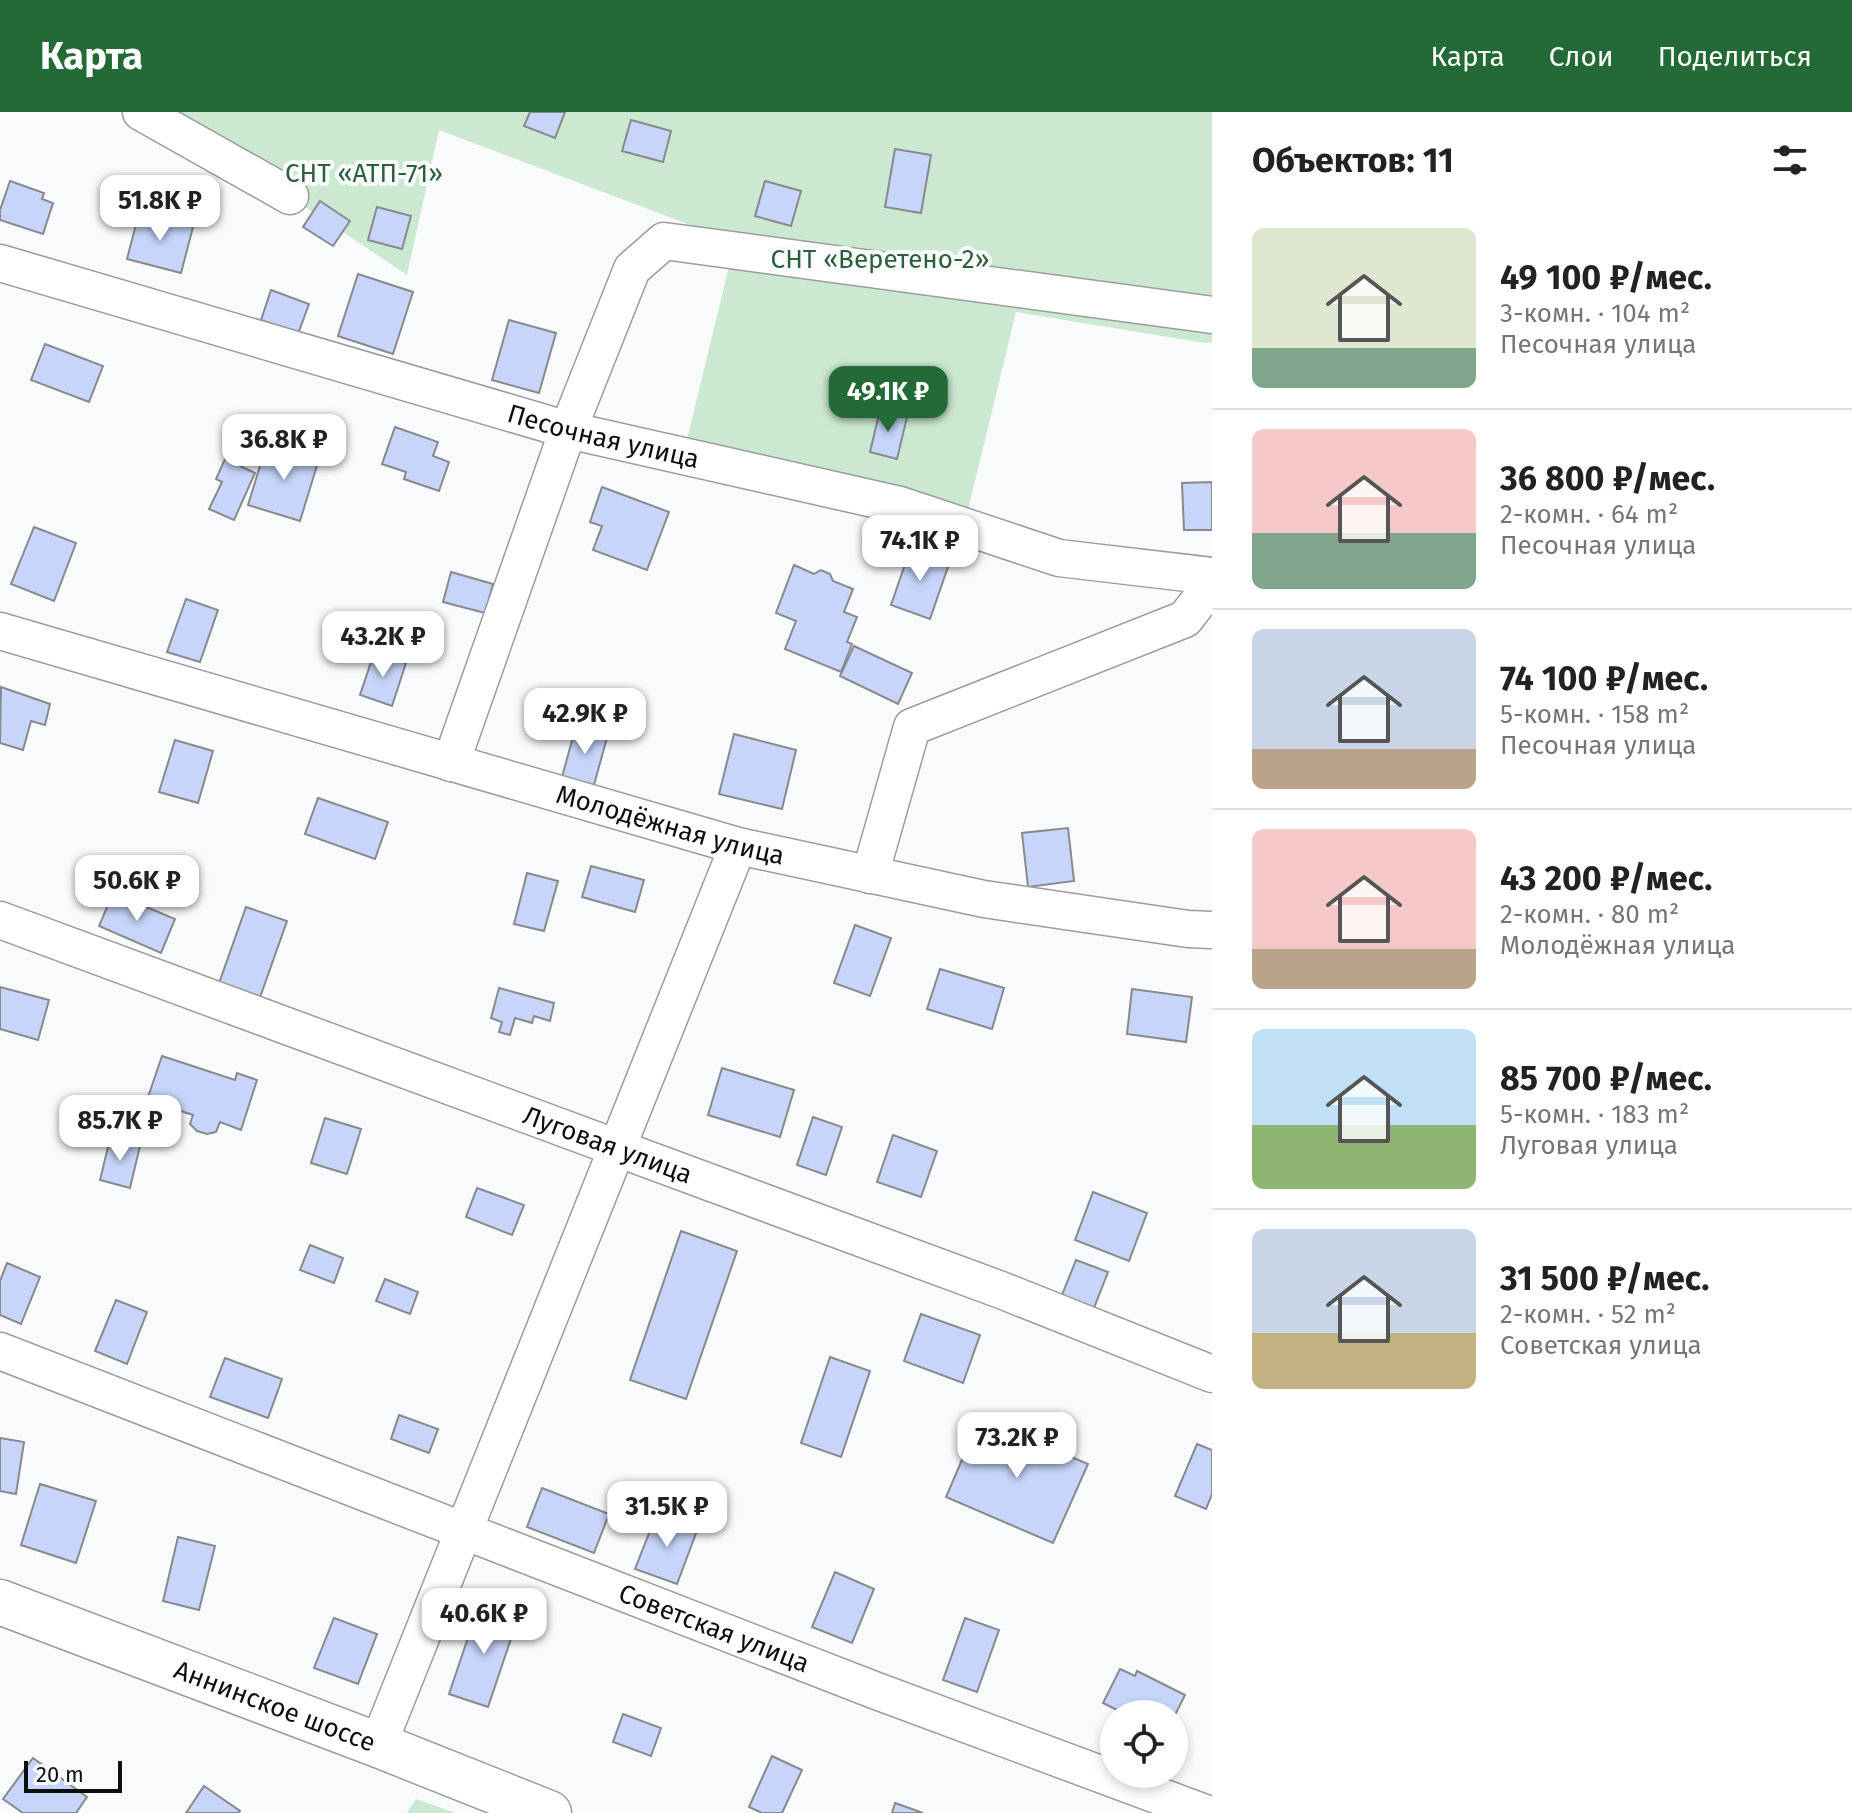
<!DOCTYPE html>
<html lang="ru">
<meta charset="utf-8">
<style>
body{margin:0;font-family:"Fira Sans",sans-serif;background:#f2f2f2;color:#222;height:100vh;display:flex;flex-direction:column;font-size:30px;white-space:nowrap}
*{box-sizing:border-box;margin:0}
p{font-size:26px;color:#767676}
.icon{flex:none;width:44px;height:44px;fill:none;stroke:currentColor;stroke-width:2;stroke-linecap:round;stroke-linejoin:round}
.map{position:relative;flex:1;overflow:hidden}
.details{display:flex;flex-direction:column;background:#fff;width:640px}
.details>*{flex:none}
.buttons{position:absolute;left:1100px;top:1588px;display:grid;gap:16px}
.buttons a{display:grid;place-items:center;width:88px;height:88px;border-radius:50%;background:#fff;box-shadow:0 4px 12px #0003;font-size:40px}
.scale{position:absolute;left:24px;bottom:20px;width:98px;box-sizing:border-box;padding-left:8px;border:4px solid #0c0d0e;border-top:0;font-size:22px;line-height:28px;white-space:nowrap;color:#0c0d0e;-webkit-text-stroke:6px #f9fafc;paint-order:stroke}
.price{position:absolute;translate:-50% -68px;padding:0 18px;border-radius:16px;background:#fff;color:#222;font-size:26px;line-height:52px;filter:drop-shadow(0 2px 4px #0008)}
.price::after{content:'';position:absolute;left:50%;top:48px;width:24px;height:18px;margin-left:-12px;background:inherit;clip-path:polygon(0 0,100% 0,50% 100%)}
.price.active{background:#236a36;color:#fff}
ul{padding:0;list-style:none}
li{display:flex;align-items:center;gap:24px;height:200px;padding:0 40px}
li+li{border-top:2px solid #e0e0e0}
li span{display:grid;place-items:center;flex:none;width:224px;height:160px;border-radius:12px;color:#555}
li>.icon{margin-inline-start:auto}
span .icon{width:96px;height:96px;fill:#fffc;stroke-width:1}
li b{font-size:34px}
h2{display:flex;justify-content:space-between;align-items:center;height:96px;padding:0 40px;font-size:34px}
header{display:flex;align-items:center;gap:48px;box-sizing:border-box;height:112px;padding:0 40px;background:#236a36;color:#fff}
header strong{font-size:38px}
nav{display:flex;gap:44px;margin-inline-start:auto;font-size:28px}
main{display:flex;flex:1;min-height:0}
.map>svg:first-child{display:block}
</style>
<header>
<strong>Карта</strong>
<nav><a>Карта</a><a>Слои</a><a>Поделиться</a></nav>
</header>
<main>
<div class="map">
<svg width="1212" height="1701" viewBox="0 0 1212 1701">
<rect width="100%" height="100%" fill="#f9fafc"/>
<g fill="#cbe9d1">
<polygon points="141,0 1212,0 1212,230 1205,231 1016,200 968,398 687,327 735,130 439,18 407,163 298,90"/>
<polygon points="416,1687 456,1701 407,1701"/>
</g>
<g fill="#c6d5f9" stroke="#89898c" stroke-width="2">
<polygon points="530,0 565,0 555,26 524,14"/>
<polygon points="631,8 671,19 663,50 622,39"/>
<polygon points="895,37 931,43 921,101 885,95"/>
<polygon points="10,69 44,81 42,87 53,91 43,122 0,108 0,98"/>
<polygon points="765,69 801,79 791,114 755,104"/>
<polygon points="320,89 350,109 333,134 303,115"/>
<polygon points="377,95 411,104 402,137 368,128"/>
<polygon points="139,101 193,115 181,161 127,147"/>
<polygon points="358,162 413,180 393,242 338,224"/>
<polygon points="271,178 309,192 298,222 261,208"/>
<polygon points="509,208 556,221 539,281 492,268"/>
<polygon points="45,232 103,254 89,290 31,268"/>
<polygon points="880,298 907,305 897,347 870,340"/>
<polygon points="395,315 438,330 433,344 449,350 439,379 404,367 406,360 382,352"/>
<polygon points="267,331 319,347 300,409 248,393"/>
<polygon points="225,347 255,361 234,408 209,397 222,370 216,367"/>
<polygon points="1212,370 1212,418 1184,418 1182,371"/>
<polygon points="602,375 669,400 647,458 593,438 602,414 590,410"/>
<polygon points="34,415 76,431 54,489 11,472"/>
<polygon points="911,435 950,449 930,507 891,493"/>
<polygon points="794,453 814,462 821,458 830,462 833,469 853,477 844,500 857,505 847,530 852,532 841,560 785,537 796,509 776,501"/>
<polygon points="451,460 493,472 485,501 443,490"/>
<polygon points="186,487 218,498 200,550 167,540"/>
<polygon points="854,534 912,561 898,592 840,564"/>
<polygon points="374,541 406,551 392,594 360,583"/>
<polygon points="1,575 50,592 45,613 31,609 23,638 0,631"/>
<polygon points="576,614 608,622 594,673 562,665"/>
<polygon points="734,622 796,638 782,697 719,682"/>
<polygon points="175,628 213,639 198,691 159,680"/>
<polygon points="318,686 388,710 375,747 305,722"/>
<polygon points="1068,716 1074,769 1028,775 1022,721"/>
<polygon points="591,754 644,768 635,800 582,785"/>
<polygon points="527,761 558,769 544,819 514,812"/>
<polygon points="113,781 175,807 161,841 99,814"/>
<polygon points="246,795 287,809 258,891 217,877"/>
<polygon points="855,813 891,826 870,884 834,871"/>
<polygon points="940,857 1004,876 992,917 927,897"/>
<polygon points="0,875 49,888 38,928 0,917"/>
<polygon points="499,876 554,891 550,909 534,904 532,911 515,906 510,923 499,920 502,910 491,906"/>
<polygon points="1132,877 1192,885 1186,930 1127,922"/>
<polygon points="162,944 235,968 237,961 257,968 241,1018 220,1010 216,1020 207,1022 197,1019 190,1012 193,1003 147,988"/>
<polygon points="722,956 794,978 780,1025 708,1003"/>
<polygon points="813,1005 842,1015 826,1063 797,1053"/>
<polygon points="325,1006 361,1017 347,1062 311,1051"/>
<polygon points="893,1023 937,1039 921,1085 877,1070"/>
<polygon points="110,1027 140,1034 130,1076 100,1068"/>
<polygon points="477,1076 524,1093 512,1123 466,1105"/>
<polygon points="1093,1080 1147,1101 1129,1149 1075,1128"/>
<polygon points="681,1119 737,1139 686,1287 630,1268"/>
<polygon points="310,1133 343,1146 334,1171 300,1158"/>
<polygon points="1076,1148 1108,1160 1094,1196 1062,1183"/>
<polygon points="7,1151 40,1165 21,1212 0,1203 0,1169"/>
<polygon points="385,1167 418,1180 410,1202 376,1189"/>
<polygon points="116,1188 147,1200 127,1252 95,1239"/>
<polygon points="921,1202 980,1223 963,1271 904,1249"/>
<polygon points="830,1245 870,1259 841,1345 801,1331"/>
<polygon points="225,1246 282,1267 268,1306 210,1285"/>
<polygon points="399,1303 438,1317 429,1341 391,1327"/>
<polygon points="980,1306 1088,1352 1053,1431 946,1385"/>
<polygon points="0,1326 24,1330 16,1382 0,1379"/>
<polygon points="1197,1332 1212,1338 1212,1382 1206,1397 1175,1384"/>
<polygon points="40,1372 96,1389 76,1451 21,1433"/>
<polygon points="542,1376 609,1402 594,1441 527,1415"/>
<polygon points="657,1401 698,1416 677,1472 635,1457"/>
<polygon points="178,1425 215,1434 199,1498 163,1489"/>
<polygon points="835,1460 874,1477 852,1531 812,1515"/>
<polygon points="479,1493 518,1506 488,1595 449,1582"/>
<polygon points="334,1506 377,1522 358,1572 314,1556"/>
<polygon points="965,1506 999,1518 977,1580 943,1568"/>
<polygon points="1120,1557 1135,1564 1137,1559 1185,1583 1174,1605 1174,1602 1115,1602 1117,1598 1103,1591"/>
<polygon points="623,1602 661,1616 651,1644 613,1630"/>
<polygon points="772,1644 802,1658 782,1701 762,1701 749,1695"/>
<polygon points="33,1646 87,1685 76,1701 23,1701 3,1687"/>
<polygon points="204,1674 240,1699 238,1701 186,1701"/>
<polygon points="895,1691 923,1701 892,1701"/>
</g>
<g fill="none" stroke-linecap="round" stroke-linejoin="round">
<defs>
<g id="street">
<polyline points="141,0 290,84"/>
<path id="s1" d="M0,151L568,318L900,393L1059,446L1212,464"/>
<path id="s2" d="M0,519L738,734L984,787L1188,817L1212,818"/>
<polyline points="451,651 568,318 632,157 664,129 1212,203"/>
<polyline points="870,763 912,615 1185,507 1212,472"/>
<path id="s3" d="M0,808L1001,1178L1212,1262"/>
<path id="s4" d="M0,1239L874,1578L1205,1701"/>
<polyline points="378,1633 738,734"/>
</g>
<g id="secondary">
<path id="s5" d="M0,1490L378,1633L549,1701"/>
</g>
</defs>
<use href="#street" stroke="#9b9c9e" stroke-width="39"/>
<use href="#secondary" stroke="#9b9c9e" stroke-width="47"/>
<use href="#street" stroke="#fff" stroke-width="36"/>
<use href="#secondary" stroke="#fff" stroke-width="44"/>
</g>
<g text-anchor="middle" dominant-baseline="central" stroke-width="8" stroke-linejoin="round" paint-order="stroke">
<g font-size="26" fill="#2a5f3a" stroke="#f9fafc">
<text x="364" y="61">СНТ «АТП-71»</text>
<text x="880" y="147">СНТ «Веретено-2»</text>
</g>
<g font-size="26" fill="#0c0d0e" stroke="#f9fafc">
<text stroke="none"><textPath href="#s1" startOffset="628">Песочная улица</textPath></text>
<text stroke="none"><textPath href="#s2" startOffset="698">Молодёжная улица</textPath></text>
<text stroke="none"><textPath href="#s3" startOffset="648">Луговая улица</textPath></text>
<text stroke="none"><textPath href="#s4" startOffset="766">Советская улица</textPath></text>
<text stroke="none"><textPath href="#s5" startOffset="294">Аннинское шоссе</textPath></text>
</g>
</g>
</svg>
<div class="buttons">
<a><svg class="icon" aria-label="locate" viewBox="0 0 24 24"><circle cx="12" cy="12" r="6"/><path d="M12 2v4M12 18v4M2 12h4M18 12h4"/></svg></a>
</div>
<div class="scale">20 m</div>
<b class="price" style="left:160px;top:131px">51.8K ₽</b>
<b class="price active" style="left:888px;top:322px">49.1K ₽</b>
<b class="price" style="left:284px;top:370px">36.8K ₽</b>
<b class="price" style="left:920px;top:471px">74.1K ₽</b>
<b class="price" style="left:383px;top:567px">43.2K ₽</b>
<b class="price" style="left:585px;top:644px">42.9K ₽</b>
<b class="price" style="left:137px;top:811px">50.6K ₽</b>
<b class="price" style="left:120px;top:1051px">85.7K ₽</b>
<b class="price" style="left:1017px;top:1368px">73.2K ₽</b>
<b class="price" style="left:667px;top:1437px">31.5K ₽</b>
<b class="price" style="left:484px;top:1544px">40.6K ₽</b>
</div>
<section class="details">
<h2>Объектов: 11<svg class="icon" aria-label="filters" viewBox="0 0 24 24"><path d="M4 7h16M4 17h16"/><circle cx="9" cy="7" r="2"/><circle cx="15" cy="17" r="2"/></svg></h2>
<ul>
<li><span style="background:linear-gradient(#dfe7d0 75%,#7fa58c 0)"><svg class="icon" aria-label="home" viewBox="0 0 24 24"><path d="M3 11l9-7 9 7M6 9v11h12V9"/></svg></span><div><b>49 100 ₽/мес.</b><p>3-комн. · 104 m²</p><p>Песочная улица</p></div></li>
<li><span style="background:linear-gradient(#f6c9c9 65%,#7fa58c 0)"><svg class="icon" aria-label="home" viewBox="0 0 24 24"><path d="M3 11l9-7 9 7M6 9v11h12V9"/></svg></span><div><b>36 800 ₽/мес.</b><p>2-комн. · 64 m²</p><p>Песочная улица</p></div></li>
<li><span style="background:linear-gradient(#c9d6e8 75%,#b9a48a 0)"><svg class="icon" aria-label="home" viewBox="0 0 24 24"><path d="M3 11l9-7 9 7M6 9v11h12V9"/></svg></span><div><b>74 100 ₽/мес.</b><p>5-комн. · 158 m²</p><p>Песочная улица</p></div></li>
<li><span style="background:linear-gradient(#f6c9c9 75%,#b9a48a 0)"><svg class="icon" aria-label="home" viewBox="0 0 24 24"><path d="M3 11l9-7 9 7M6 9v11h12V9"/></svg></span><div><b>43 200 ₽/мес.</b><p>2-комн. · 80 m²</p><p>Молодёжная улица</p></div></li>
<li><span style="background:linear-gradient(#bfe0f5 60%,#8fb573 0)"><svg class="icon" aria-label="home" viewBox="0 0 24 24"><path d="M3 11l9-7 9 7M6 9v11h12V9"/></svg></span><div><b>85 700 ₽/мес.</b><p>5-комн. · 183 m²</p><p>Луговая улица</p></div></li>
<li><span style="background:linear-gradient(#c9d6e8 65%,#c2b280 0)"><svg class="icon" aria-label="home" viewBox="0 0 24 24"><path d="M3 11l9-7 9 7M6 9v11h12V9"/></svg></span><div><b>31 500 ₽/мес.</b><p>2-комн. · 52 m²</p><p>Советская улица</p></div></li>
</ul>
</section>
</main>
